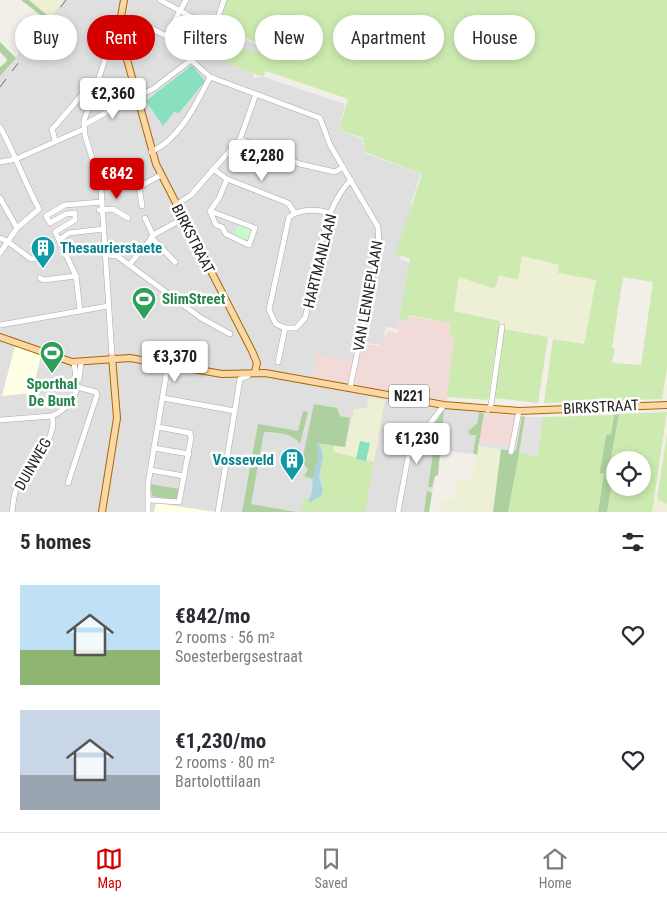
<!DOCTYPE html>
<meta charset="utf-8">
<style>
body{margin:0;font-family:"Roboto Condensed",sans-serif;background:#f7f7f7;color:#2b2b33;height:100vh;display:flex;flex-direction:column;font-size:19px;white-space:nowrap}
*{box-sizing:border-box;margin:0}
p{font-size:16px;color:#7c7c81}
.icon{flex:none;width:28px;height:28px;fill:none;stroke:currentColor;stroke-width:2;stroke-linecap:round;stroke-linejoin:round}
.map{position:relative;height:512px;overflow:hidden}
.details{display:flex;flex-direction:column;background:#fff;flex:1}
.details>*{flex:none}
.hud{position:absolute;left:15px;top:15px;width:638px;height:45px;display:flex;gap:10px}
.fabs{position:absolute;left:606px;top:451px;display:grid;gap:10px}
.fabs a{display:grid;place-items:center;width:45px;height:45px;border-radius:50%;background:#fff;box-shadow:0 2px 8px #0003;font-size:25px}
.price{position:absolute;translate:-50% -42px;padding:0 11px;border-radius:5px;background:#fff;color:#222;font-size:16px;line-height:32px;filter:drop-shadow(0 1px 2px #0008)}
.price::after{content:'';position:absolute;left:50%;top:30px;width:15px;height:11px;margin-left:-8px;background:inherit;clip-path:polygon(0 0,100% 0,50% 100%)}
.price.on{background:#d40000;color:#fff}
ul{padding:0;list-style:none}
li{display:flex;align-items:center;gap:15px;height:125px;padding:0 20px}
li span{display:grid;place-items:center;flex:none;width:140px;height:100px;border-radius:0px;color:#555}
li>.icon{margin-inline-start:auto}
span .icon{width:60px;height:60px;fill:#fffc;stroke-width:1}
li b{font-size:21px}
h2{display:flex;justify-content:space-between;align-items:center;height:60px;padding:0 20px;font-size:21px}
.chip{padding:0 18px;border-radius:22px;background:#fff;box-shadow:0 2px 8px #0003;font-size:18px;line-height:45px}
.chip.on{background:#d40000;color:#fff}
.tabs{display:flex;justify-content:space-around;align-items:center;height:70px;border-top:1px solid #e1e1e2;background:#fff;font-size:14px;color:#7c7c81}
.tabs a{display:grid;justify-items:center;gap:2px}
.tabs .on{color:#d40000}
.map>svg:first-child{display:block}
</style>
<div class="map">
<svg width="667" height="512" viewBox="0 0 667 512">
<rect width="100%" height="100%" fill="#f2efe9"/>
<polygon fill="#e0dfdf" points="61,0 223,0 214,27 261,46 253,78 264,77 345,104 339,130 362,139 365,153 421,174 410,206 419,204 400,259 410,263 398,329 386,327 382,345 361,342 351,392 415,406 479,412 473,454 440,450 438,475 435,476 429,512 0,512 0,76 54,12"/>
<g fill="#f2dad9">
<polygon points="409,316 451,323 449,336 454,337 447,401 312,378 316,354 356,362 360,343 379,346 388,331 398,333 399,321 407,322"/>
<polygon points="484,413 522,416 516,451 478,446"/>
</g>
<g fill="#ffffe5">
<polygon points="15,346 41,355 36,377 39,392 2,396"/>
<polygon points="156,503 215,512 154,512"/>
</g>
<g fill="#eef0d5">
<polygon points="29,0 64,0 51,18"/>
<polygon points="521,256 559,265 558,273 596,280 584,344 504,329 500,320 454,311 459,277 495,289 499,275"/>
<polygon points="369,397 385,400 374,462 333,452 334,446 345,447 354,409 367,408"/>
<polygon points="478,446 501,449 493,512 440,512 443,498 454,500 457,478 472,480"/>
<polygon points="657,499 667,504 667,512 652,512 654,500"/>
</g>
<g fill="#cdebb0" fill-rule="evenodd">
<path d="M224,0H667V368L662,399L544,403L553,339L584,344L596,280L558,273L559,265L522,256L518,280L499,275L495,289L459,277L454,311L500,321L488,400L447,397L454,337L449,335L451,323L409,315L407,322L399,320L410,259L396,254V252L422,174L365,152L363,138L339,130L348,99L266,71L263,77L210,56L200,49L203,44L228,54L232,44L258,53L261,44L215,27ZM623,277L653,282L641,365L612,363L615,349L612,348Z"/>
<polygon points="504,329 548,337 538,403 494,398"/>
<path d="M667,412L652,512H607L615,466L610,465L619,414ZM615,460H642V488H615Z"/>
<polygon points="614,415 611,434 606,435 600,470 601,473 604,474 598,512 508,512 519,452 537,456 543,417"/>
<polygon points="667,434 667,504 657,499"/>
<path d="M320,444L334,446L333,452L374,462L365,512L300,511L304,497L311,502L323,485C316,472 327,458 320,444Z"/>
</g>
<g fill="#add19e">
<polygon points="21,0 29,0 48,16 44,21 43,17"/>
<polygon points="40,23 44,25 20,53 18,50"/>
<polygon points="0,42 16,58 0,76 0,67 6,62 7,59 0,52"/>
<polygon points="314,404 337,408 340,416 350,418 345,447 317,443 319,456 313,479 304,476 308,470 302,461"/>
<polygon points="444,410 438,475 435,476 432,487 428,487 435,440 426,436"/>
<path d="M303,411L308,412L300,444C291,432 278,433 264,432L251,504L296,512H242L258,424L298,431Z"/>
<polygon points="479,412 484,413 477,455 473,453 476,435 470,435 468,431 477,424"/>
<polygon points="619,414 610,464 615,466 607,512 598,512 604,474 600,473 600,470 606,435 611,434 614,415"/>
<polygon points="522,416 526,417 508,512 493,512 501,449 516,451"/>
<polygon points="150,484 179,489 177,500 152,496"/>
<polygon points="427,491 432,493 429,512 424,512"/>
</g>
<polygon fill="#c8facc" points="239,223 254,229 248,243 233,237"/>
<g fill="#88e0be">
<polygon points="192,65 205,81 179,113 174,112 163,126 146,101"/>
<polygon points="360,441 370,443 366,461 356,459"/>
</g>
<g fill="#e2e2e2">
<polygon points="77,203 76,211 79,211 81,230 73,231 72,224 65,228 67,232 60,237 44,215"/>
<polygon points="525,417 543,417 537,456 519,452"/>
<polygon points="479,442 509,446 508,450 478,446"/>
</g>
<path fill="#aad3df" d="M316,443L320,444L323,457L319,477L323,489L321,496L311,502L308,501C313,493 312,487 313,478C314,465 323,457 316,443Z"/>
<g fill="none" stroke-linecap="round" stroke-linejoin="round">
<defs>
<g id="minor">
<polyline points="160,0 214,29"/>
<polyline points="149,27 166,36 186,0"/>
<polyline points="191,60 210,77 320,118 330,145 378,227 379,247 350,388"/>
<polyline points="84,125 121,104 153,89 191,60 214,29 224,0"/>
<path d="M0,127C15,154 24,181 39,209L17,228L0,253"/>
<polyline points="240,139 300,164 335,172 343,167"/>
<polyline points="55,140 52,129 56,125 86,90 93,92"/>
<path d="M151,152C180,139 196,104 210,77"/>
<polyline points="0,162 16,159 84,129"/>
<polyline points="213,169 227,179 288,203 294,212"/>
<polyline points="0,198 17,228"/>
<polyline points="102,202 65,205 46,216 50,223 66,214 75,213 75,220 55,232 59,240 69,233 104,229"/>
<polyline points="176,205 191,195 240,139 256,94"/>
<polyline points="142,206 139,187 161,175"/>
<polyline points="99,210 113,209 128,218"/>
<polyline points="210,211 216,225 222,227 226,234 249,245 255,228 210,211 219,198 227,179"/>
<path d="M331,214C319,208 299,209 289,217L269,310L276,324L285,328H296L305,318C316,277 320,210 351,180"/>
<polyline points="145,218 153,235"/>
<polyline points="151,237 175,262"/>
<polyline points="0,238 7,241 31,259 46,257"/>
<polyline points="59,240 76,276 80,311"/>
<polyline points="107,255 117,256 201,318 230,334"/>
<polyline points="130,264 155,234 186,217"/>
<polyline points="40,278 43,280 76,276"/>
<polyline points="0,325 108,306"/>
<polyline points="112,356 101,188 85,135 84,121 106,57 113,46"/>
<polyline points="74,362 77,387"/>
<polyline points="278,362 285,328"/>
<polyline points="79,379 81,363"/>
<polyline points="163,398 235,411"/>
<polyline points="488,410 491,405 502,327"/>
<path d="M0,420L52,416C65,410 74,401 77,387L96,392L97,395L68,483"/>
<polyline points="154,448 189,454"/>
<polyline points="511,452 519,411"/>
<polyline points="150,470 184,476"/>
<polyline points="150,500 179,502 191,438 190,433 158,427"/>
<path d="M12,512C13,503 14,492 18,485C28,467 59,437 52,416"/>
<polyline points="148,512 148,484 168,364"/>
<polyline points="218,512 240,379 248,376"/>
<polyline points="398,512 409,452 444,405"/>
</g>
<g id="major">
<polyline points="118,33 124,0"/>
<polyline points="118,33 112,37 112,44 117,48 122,47"/>
<polyline points="118,33 125,38 122,47"/>
<polyline points="122,47 126,56 156,164 252,351 257,363 255,372"/>
<polyline points="0,337 72,362 130,358 222,374 265,373 444,405 519,411 667,405"/>
<polyline points="102,512 117,418 112,357"/>
</g>
</defs>
<use href="#minor" stroke="#a9a9a9" stroke-width="6"/>
<use href="#major" stroke="#a06b00" stroke-width="8"/>
<use href="#minor" stroke="#fff" stroke-width="5"/>
<use href="#major" stroke="#fcd6a4" stroke-width="6"/>
<polyline stroke="#707070" stroke-width="1" stroke-dasharray="10 10" stroke-linecap="butt" points="0,87 66,0"/>
</g>
<defs>
<symbol id="building-pin" viewBox="-11 -11 22 30"><path d="M0 17L-7.5 6A9.5 9.5 0 1 1 7.5 6Z" fill="#0f9aa8" stroke="#fff"/><path d="M-4-6H4V6H1V3H-1V6H-4ZM-2.5-4.3h1.7v1.8h-1.7ZM.8-4.3h1.7v1.8H.8ZM-2.5-1h1.7V.8h-1.7ZM.8-1h1.7V.8H.8Z" fill="#fff"/></symbol>
<symbol id="stadium-pin" viewBox="-11 -11 22 30"><path d="M0 17L-7.5 6A9.5 9.5 0 1 1 7.5 6Z" fill="#2e9e5b" stroke="#fff"/><path d="M0-5a6.5 5 0 1 0 0 10a6.5 5 0 1 0 0-10ZM-3.5-1.8h7v3.6h-7Z" fill="#fff"/></symbol>
</defs>
<g fill-rule="evenodd">
<use href="#building-pin" x="29" y="234" width="28" height="38"/>
<use href="#stadium-pin" x="130" y="285" width="28" height="38"/>
<use href="#stadium-pin" x="38" y="339" width="28" height="38"/>
<use href="#building-pin" x="278" y="446" width="28" height="38"/>
</g>
<g text-anchor="middle" dominant-baseline="central" stroke-width="5" stroke-linejoin="round" paint-order="stroke">
<rect fill="#fff" stroke="#646464" stroke-width="1" x="389" y="384.5" width="40" height="23" rx="4"/>
<g font-size="14" font-weight="bold" fill="#222">
<text x="409" y="396">N221</text>
</g>
<g font-size="15" fill="#222" stroke="#fff">
<text transform="translate(193 239) rotate(63)">BIRKSTRAAT</text>
<text transform="translate(320 261) rotate(-76)">HARTMANLAAN</text>
<text transform="translate(368 296) rotate(-80)">VAN LENNEPLAAN</text>
<text transform="translate(601 407) rotate(-3)">BIRKSTRAAT</text>
<text transform="translate(33 464) rotate(-60)">DUINWEG</text>
</g>
<g font-size="15" font-weight="bold" fill="#0d838f" stroke="#fff" text-anchor="start">
<text x="60" y="248">Thesaurierstaete</text>
<text x="274" y="460" text-anchor="end">Vosseveld</text>
</g>
<g font-size="15" font-weight="bold" fill="#27864d" stroke="#fff" text-anchor="start">
<text x="162" y="299">SlimStreet</text>
<text x="52" y="384" text-anchor="middle">Sporthal<tspan x="52" dy="17">De Bunt</tspan></text>
</g>
</g>
</svg>
<div class="fabs">
<a><svg class="icon" aria-label="locate" viewBox="0 0 24 24"><circle cx="12" cy="12" r="6"/><path d="M12 2v4M12 18v4M2 12h4M18 12h4"/></svg></a>
</div>
<b class="price" style="left:113px;top:120px">€2,360</b>
<b class="price" style="left:262px;top:182px">€2,280</b>
<b class="price on" style="left:117px;top:200px">€842</b>
<b class="price" style="left:175px;top:383px">€3,370</b>
<b class="price" style="left:417px;top:465px">€1,230</b>
<div class="hud">
<a class="chip">Buy</a>
<a class="chip on">Rent</a>
<a class="chip">Filters</a>
<a class="chip">New</a>
<a class="chip">Apartment</a>
<a class="chip">House</a>
</div>
</div>
<section class="details">
<h2>5 homes<svg class="icon" aria-label="filters" viewBox="0 0 24 24"><path d="M4 7h16M4 17h16"/><circle cx="9" cy="7" r="2"/><circle cx="15" cy="17" r="2"/></svg></h2>
<ul>
<li><span style="background:linear-gradient(#bfe0f5 65%,#8fb573 0)"><svg class="icon" aria-label="home" viewBox="0 0 24 24"><path d="M3 11l9-7 9 7M6 9v11h12V9"/></svg></span><div><b>€842/mo</b><p>2 rooms · 56 m²</p><p>Soesterbergsestraat</p></div><svg class="icon" aria-label="heart" viewBox="0 0 24 24"><path d="M12 20l-8-8c-3-5 5-10 8-4 3-6 11-1 8 4z"/></svg></li>
<li><span style="background:linear-gradient(#c9d6e8 65%,#9aa5b1 0)"><svg class="icon" aria-label="home" viewBox="0 0 24 24"><path d="M3 11l9-7 9 7M6 9v11h12V9"/></svg></span><div><b>€1,230/mo</b><p>2 rooms · 80 m²</p><p>Bartolottilaan</p></div><svg class="icon" aria-label="heart" viewBox="0 0 24 24"><path d="M12 20l-8-8c-3-5 5-10 8-4 3-6 11-1 8 4z"/></svg></li>
</ul>
</section>
<nav class="tabs">
<a class="on"><svg class="icon" aria-label="map" viewBox="0 0 24 24"><path d="M3 6l6-2 6 2 6-2v14l-6 2-6-2-6 2zM9 4v14M15 6v14"/></svg>Map</a>
<a><svg class="icon" aria-label="saved" viewBox="0 0 24 24"><path d="M7 4h10v16l-5-4-5 4z"/></svg>Saved</a>
<a><svg class="icon" aria-label="home" viewBox="0 0 24 24"><path d="M3 11l9-7 9 7M6 9v11h12V9"/></svg>Home</a>
</nav>
